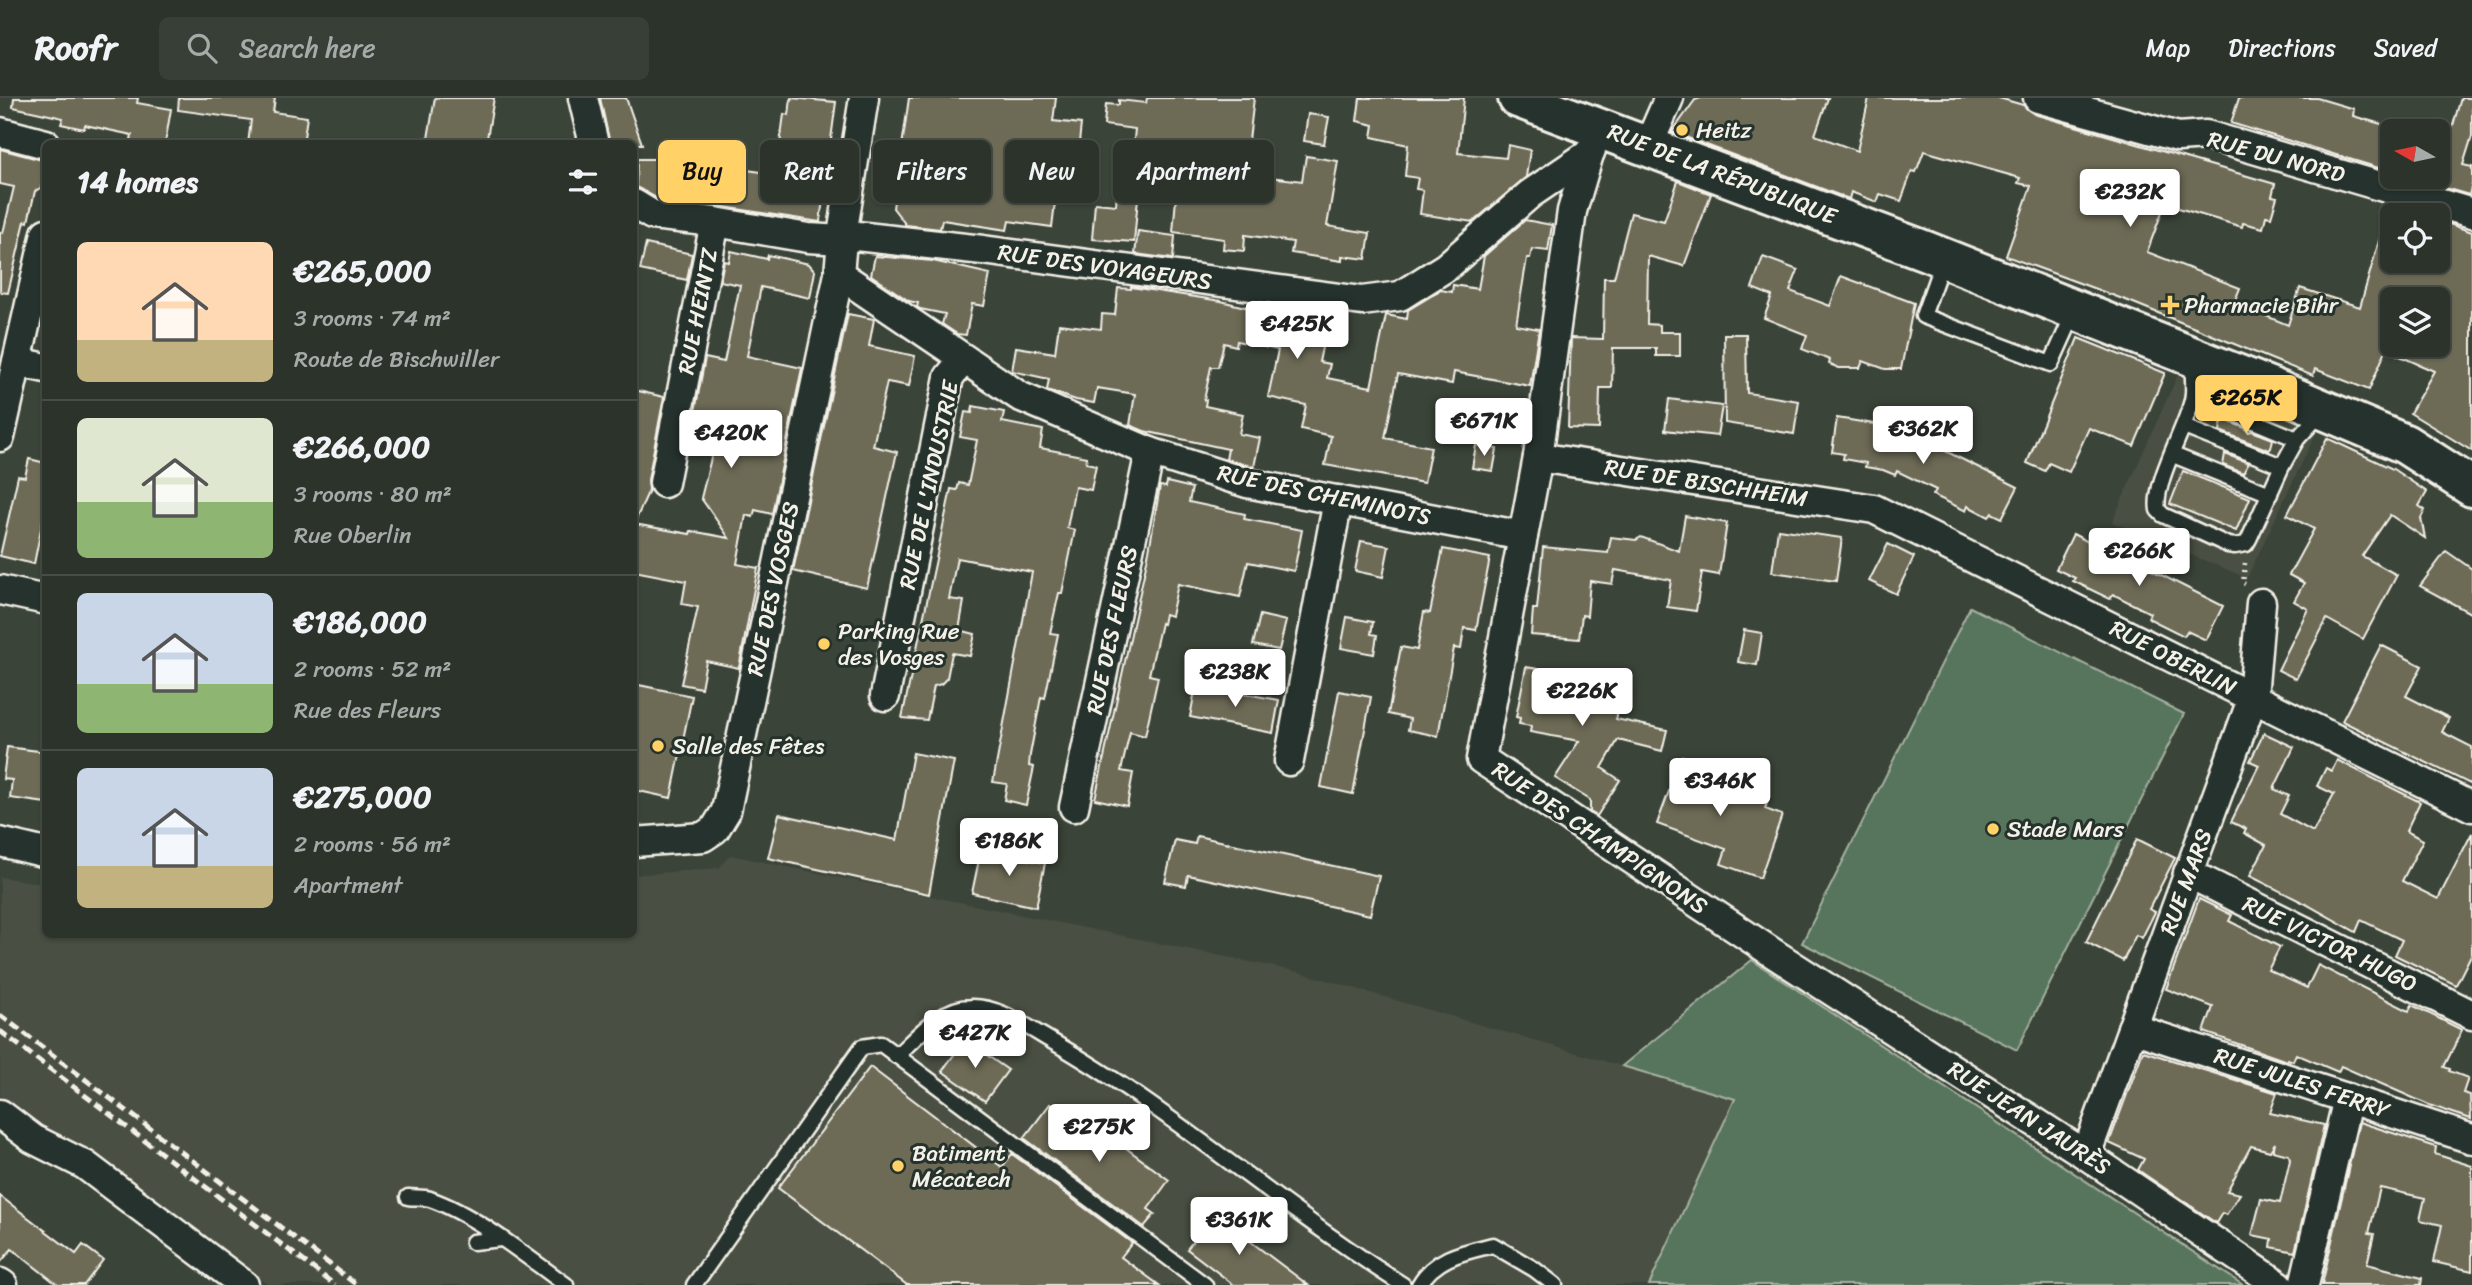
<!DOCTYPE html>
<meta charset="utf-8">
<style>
body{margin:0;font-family:Sriracha,sans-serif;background:#383f37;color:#f1f3f6;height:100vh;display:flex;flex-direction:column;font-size:26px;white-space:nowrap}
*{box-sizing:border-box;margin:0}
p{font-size:23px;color:#a6aaa9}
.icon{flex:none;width:38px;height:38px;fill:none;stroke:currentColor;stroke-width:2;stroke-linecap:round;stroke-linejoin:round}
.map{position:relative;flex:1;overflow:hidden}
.panel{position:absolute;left:42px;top:42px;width:595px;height:798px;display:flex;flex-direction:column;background:#2c332b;border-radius:10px;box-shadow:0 2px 5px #0004,0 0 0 2px #484e47}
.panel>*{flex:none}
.hud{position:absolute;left:658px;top:42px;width:665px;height:63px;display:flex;gap:14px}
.needle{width:46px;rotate:279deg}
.buttons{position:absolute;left:2380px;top:21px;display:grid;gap:14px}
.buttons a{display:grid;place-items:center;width:70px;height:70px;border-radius:10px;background:#2c332b;box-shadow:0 2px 5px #0004,0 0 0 2px #484e47;font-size:35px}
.price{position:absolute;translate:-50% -60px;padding:0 16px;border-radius:7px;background:#fff;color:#222;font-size:23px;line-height:46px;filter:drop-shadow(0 2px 4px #0008)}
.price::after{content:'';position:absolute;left:50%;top:42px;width:21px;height:16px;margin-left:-10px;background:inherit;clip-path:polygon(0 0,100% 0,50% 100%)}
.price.active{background:#ffd166;color:#111}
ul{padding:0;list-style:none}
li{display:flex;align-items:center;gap:21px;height:175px;padding:0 35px}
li+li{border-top:2px solid #484e47}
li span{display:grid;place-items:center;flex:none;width:196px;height:140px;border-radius:10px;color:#555}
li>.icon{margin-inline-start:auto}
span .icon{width:84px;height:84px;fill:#fffc;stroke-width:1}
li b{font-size:30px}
h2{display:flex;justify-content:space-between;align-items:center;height:84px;padding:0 35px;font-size:30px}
.tag{padding:0 24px;border-radius:10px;background:#2c332b;box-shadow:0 2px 5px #0004,0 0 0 2px #484e47;font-size:24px;line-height:63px}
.tag.active{background:#ffd166;color:#111}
header{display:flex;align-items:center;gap:42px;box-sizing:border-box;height:98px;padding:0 35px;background:#2c332b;border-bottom:2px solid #484e47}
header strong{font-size:33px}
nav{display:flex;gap:38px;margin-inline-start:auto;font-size:24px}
.search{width:490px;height:63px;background:#383f37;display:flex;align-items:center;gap:18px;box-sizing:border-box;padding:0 24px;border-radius:10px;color:#a6aaa9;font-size:26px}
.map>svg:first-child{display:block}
</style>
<header>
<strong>Roofr</strong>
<div class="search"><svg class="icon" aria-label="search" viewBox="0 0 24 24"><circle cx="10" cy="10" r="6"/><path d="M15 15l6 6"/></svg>Search here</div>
<nav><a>Map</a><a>Directions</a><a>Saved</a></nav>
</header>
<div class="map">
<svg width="2472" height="1187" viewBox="0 0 2472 1187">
<rect width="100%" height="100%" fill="#3b4439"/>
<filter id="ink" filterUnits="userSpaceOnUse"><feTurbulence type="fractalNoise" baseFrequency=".0143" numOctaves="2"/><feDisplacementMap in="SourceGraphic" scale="14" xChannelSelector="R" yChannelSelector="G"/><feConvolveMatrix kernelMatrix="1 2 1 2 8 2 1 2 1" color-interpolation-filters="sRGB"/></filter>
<g filter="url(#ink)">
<g fill="#4a4f42">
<polygon points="2179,274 2317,333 2247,480 2112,424"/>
<polygon points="730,757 1299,874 1735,1001 1649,1187 268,1187 100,1061 39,1027 0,997 0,779 45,786 46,836 634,836 634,777 719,770"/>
</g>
<g fill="#57745c" stroke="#a6b2a2" stroke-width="2">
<polygon points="1970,509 2184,616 2017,952 1802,845"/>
<polygon points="1752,862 2243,1187 1649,1187 1735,1001 1622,968"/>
</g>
<g fill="#6d6a56" stroke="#f4f1e8" stroke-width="2" fill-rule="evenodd">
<polygon points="14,0 138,0 137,5 171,11 165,46 130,46 132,37 85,27 84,31 61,26 63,20 13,9"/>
<polygon points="179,0 275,0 273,14 307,19 303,46 248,46 251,22 178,12"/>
<polygon points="435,0 494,0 486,46 427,46"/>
<polygon points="600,0 626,0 642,46 610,46"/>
<polygon points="791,0 836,4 820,124 718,108 658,101 636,89 637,61 668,61 776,76 784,16 789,17"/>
<polygon points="909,0 1056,0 1053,23 1081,26 1079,45 1069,44 1065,73 1059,72 1052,129 1009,123 1007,132 942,122 940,131 906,127 893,110"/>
<polygon points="1147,0 1254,0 1245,76 1302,83 1306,58 1338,63 1327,128 1370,135 1366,161 1342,158 1342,163 1291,155 1293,144 1245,137 1244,153 1223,151 1224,141 1173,134 1177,90 1139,89 1134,144 1092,141 1095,105 1116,107 1118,80 1130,80 1135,31 1104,27 1106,6 1119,7 1119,2 1146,5"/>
<polygon points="1360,0 1464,0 1458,55 1506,60 1508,47 1530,52 1526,79 1473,124 1420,116 1423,92 1416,91 1418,80 1405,78 1408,47 1372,39 1374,27 1357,23"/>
<path d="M1701,0H1828L1815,37L1857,53L1869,0H1999L2023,7L2034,16L2275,86L2272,98L2277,99L2271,119L2266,118L2263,130L2243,125L2242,129L2165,106L2147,154L2240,190L2234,205L2288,227L2300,190L2360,209L2389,108L2421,117H2392V163H2438V122L2472,134V353L2410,315L2434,273L2386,252L2369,292L2315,271L2313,278L2131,204L2006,158L2031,88L2018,85L2020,80L1924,53L1916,74L1912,73L1901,103L1880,96L1877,104L1851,94L1849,101L1672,34L1695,2ZM2392,201H2438V247H2392Z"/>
<polygon points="2239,0 2317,0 2354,11 2353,18 2392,29 2392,74 2234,26 2231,25"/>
<polygon points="2461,0 2472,0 2472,38 2463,67 2472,69 2472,86 2469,97 2407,79 2438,79 2438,39 2449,41"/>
<polygon points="1308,16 1329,19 1324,46 1304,43"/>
<polygon points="0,51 42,62 46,68 41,90 35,93 28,124 25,123 8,195 0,194 0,134 3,135 14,89 0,86"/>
<polygon points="1678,83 1711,96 1684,168 1648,158 1647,226 1660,227 1660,234 1680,234 1680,258 1656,258 1656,250 1613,250 1612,290 1600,290 1599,331 1568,330 1571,240 1603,241 1604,180 1614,180 1631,115 1664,123"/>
<polygon points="1525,122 1552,127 1548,153 1532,151 1530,160 1527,160 1516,227 1539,231 1530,288 1454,274 1452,286 1398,276 1385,340 1431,349 1424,385 1325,367 1331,338 1301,331 1306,307 1268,299 1278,252 1237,243 1236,248 1224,245 1218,269 1211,269 1204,302 1206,302 1205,308 1243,316 1239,336 1260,340 1254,369 1226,361 1228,351 1144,333 1130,327 1135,296 1097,290 1094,305 1076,302 1047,292 1049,281 1012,273 1016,249 1055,255 1059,226 1101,231 1102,216 1115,217 1118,190 1131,191 1131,189 1221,203 1257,212 1258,208 1328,221 1319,264 1330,266 1327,280 1371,289 1386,217 1407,221 1408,212 1441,192 1452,194 1453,187 1478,191 1484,158"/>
<polygon points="1138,133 1175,138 1173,161 1135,156"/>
<polygon points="646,146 692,156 687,182 640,172"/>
<polygon points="731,153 767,161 768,157 809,166 815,173 810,200 761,189 747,258 802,270 772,416 755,412 753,419 746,417 737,466 758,470 739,570 706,563 701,590 681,586 698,509 682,506 686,483 634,473 634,426 690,436 691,433 729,440 701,400 712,356 688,351 705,260 724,264 740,187 720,183 724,163 729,164"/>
<polygon points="875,158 933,163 990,176 984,208 972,206 966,237 957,236 942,226 945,216 920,211 917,209 918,205 909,203 871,177"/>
<polygon points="1763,159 1798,172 1790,193 1830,208 1841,178 1914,205 1901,271 1885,271 1863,263 1860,270 1839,270 1829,266 1830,262 1802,251 1807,237 1764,220 1772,198 1752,190"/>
<polygon points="848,216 874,221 869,248 915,258 909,288 887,284 873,348 897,354 867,490 793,473"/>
<polygon points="1724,236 1746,236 1747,295 1799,303 1794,336 1725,325"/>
<polygon points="2078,240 2165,275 2134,348 2089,330 2069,374 2049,365 2045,373 2027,365"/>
<polygon points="634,292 664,299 648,382 649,392 634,426"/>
<polygon points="1669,301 1722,308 1717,338 1665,332"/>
<polygon points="973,308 1004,314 1002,324 1043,332 1040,350 1087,359 1086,365 1096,367 1091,392 1075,389 1067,430 1075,432 1062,495 1059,495 1050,535 1058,536 1045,600 1041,599 1030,657 1029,668 1034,669 1026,707 1004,702 1007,686 993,684 1032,474 957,460 949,501 964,503 959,532 975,536 970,558 952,555 947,580 941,586 934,588 927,622 902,620 951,391 957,392 959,385 968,387 977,342 960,339 965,314 972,315"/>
<polygon points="1837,320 1899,330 2018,389 2002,420 1992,415 1989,419 1968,408 1966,413 1933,397 1936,392 1897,373 1895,377 1883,372 1865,369 1866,365 1843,361 1844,356 1832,354"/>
<polygon points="2225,322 2245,330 2248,334 2252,333 2273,341 2271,350 2269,352 2220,333 2221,326"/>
<polygon points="2327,340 2393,371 2427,394 2419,408 2425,412 2421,420 2425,440 2390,417 2362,458 2397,477 2363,541 2327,521 2296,581 2278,572 2308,511 2294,503 2304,485 2289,477 2314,431 2287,417"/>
<polygon points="1476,347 1497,351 1493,373 1472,370"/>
<polygon points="2225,356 2249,365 2243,375 2223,367"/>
<polygon points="29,361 46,365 46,406 34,466 0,458 18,378 25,379"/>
<polygon points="2183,373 2250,400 2236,433 2170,406"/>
<polygon points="1167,384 1192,390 1189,404 1245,416 1244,421 1302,432 1294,473 1248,464 1240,499 1178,486 1171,518 1165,516 1163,526 1161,525 1149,577 1158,579 1145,638 1130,634 1121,673 1133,675 1127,708 1095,701 1149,453 1160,388 1166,389"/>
<polygon points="1685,418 1727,425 1719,477 1702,474 1696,513 1667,509 1671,482 1615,472 1612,486 1590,483 1587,518 1582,517 1579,541 1531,537 1533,511 1537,511 1543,449 1608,455 1611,439 1636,442 1641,439 1679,453"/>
<polygon points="1778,431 1842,440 1836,483 1772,474"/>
<polygon points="2073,436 2092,446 2094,443 2223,508 2206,542 2187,533 2184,538 2148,520 2150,515 2113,496 2110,501 2073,483 2075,480 2056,471"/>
<polygon points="1361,443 1389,448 1383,479 1355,473"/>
<polygon points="1888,446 1914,459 1896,496 1869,483"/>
<polygon points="1443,451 1490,460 1476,532 1464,530 1461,551 1454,550 1438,638 1408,632 1410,621 1388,616 1401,549 1417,552 1424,514 1430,515"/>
<polygon points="2446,453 2472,471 2472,516 2420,488"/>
<polygon points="1260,517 1286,523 1279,552 1253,547"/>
<polygon points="1347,519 1373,524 1371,536 1377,537 1374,556 1341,550"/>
<polygon points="1744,532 1762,535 1757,567 1738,564"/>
<polygon points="2381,547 2422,568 2406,598 2449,620 2442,634 2472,649 2472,687 2342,623"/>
<polygon points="1526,569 1581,578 1580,584 1621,592 1616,621 1667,632 1662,653 1618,642 1602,670 1620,682 1597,718 1590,714 1590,702 1555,680 1579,643 1530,634 1531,628 1519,626 1520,620 1516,619"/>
<polygon points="634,586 692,598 671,700 634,692"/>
<polygon points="1196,587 1279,602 1273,635 1190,619"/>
<polygon points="1339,593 1371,599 1353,696 1321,689"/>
<polygon points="2264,635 2294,649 2274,691 2289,698 2280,716 2313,734 2334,696 2317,688 2326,670 2332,673 2337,662 2420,704 2406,733 2423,742 2402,783 2438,801 2472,735 2472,855 2456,887 2395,857 2402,842 2361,822 2356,834 2304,805 2250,778 2266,747 2244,735 2246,731 2231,724 2259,667 2250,663"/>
<polygon points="7,649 46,654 46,705 10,700 12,682 3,681"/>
<polygon points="913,655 954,663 929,796 768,760 779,716 897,742"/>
<polygon points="1682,658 1703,665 1701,671 1719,677 1715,688 1767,705 1765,711 1782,717 1760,780 1721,766 1726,751 1657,726"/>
<polygon points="1197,738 1379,778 1370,817 1188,777 1186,788 1165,784 1175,742 1195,746"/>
<polygon points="2137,741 2175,760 2149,811 2155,814 2142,840 2136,837 2123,863 2086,844"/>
<polygon points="981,752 1045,765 1036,809 972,795"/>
<polygon points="2199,801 2232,817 2229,823 2280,849 2268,872 2307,890 2318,867 2409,913 2412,907 2462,932 2444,969 2450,971 2449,973 2468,980 2463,995 2470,997 2471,1021 2429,1007 2341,968 2338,974 2296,956 2293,963 2288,961 2287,963 2204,934 2213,909 2166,891"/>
<polygon points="965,942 1008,972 985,1003 942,973"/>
<polygon points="2143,953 2277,995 2270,1015 2324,1027 2295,1154 2271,1149 2272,1141 2252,1137 2261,1101 2280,1105 2290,1062 2289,1057 2273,1053 2275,1045 2270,1053 2251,1048 2227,1093 2240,1096 2226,1117 2222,1115 2216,1125 2138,1072 2144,1061 2109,1045"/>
<polygon points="870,969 1002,1069 1012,1056 1132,1145 1121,1159 1159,1187 907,1187 778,1090"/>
<polygon points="1050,1006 1093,1038 1099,1030 1169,1082 1148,1111 1155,1116 1144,1129 1024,1040"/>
<polygon points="2359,1024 2436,1049 2435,1056 2472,1068 2472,1173 2434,1164 2442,1127 2420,1122 2425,1100 2380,1090 2369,1135 2374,1136 2367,1166 2422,1180 2421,1187 2322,1187"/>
<polygon points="0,1098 76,1156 83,1147 103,1162 84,1187 58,1187 12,1151 0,1165"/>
<polygon points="1214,1116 1308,1187 1234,1187 1187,1151"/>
</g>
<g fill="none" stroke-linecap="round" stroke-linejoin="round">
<defs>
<g id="service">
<polyline points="1943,162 1923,218 2051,266 2074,215"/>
<path d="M2192,263C2192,275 2195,290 2192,302C2185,332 2153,385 2158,412L2163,417L2228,447L2235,448L2246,446L2249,441L2282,368L2297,341L2322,314"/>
<polyline points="2193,298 2297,341"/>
<polyline points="2184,329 2282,368"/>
<polyline points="2173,357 2270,396"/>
<path d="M896,958C916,940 941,909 970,909C998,908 1024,927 1048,941C1173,1012 1281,1110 1403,1187"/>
<path d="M408,1099C415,1100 423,1099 430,1101C476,1117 527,1159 566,1187"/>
<polyline points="473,1144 501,1141"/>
<polyline points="694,1187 862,949 881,946 1205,1187"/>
<path d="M1419,1187C1435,1159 1464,1154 1493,1147L1534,1171L1555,1187"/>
</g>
<g id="minor">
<polyline points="583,0 594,46"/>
<polyline points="2038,0 2178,39 2206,37 2472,115"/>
<polyline points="0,34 46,46"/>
<polyline points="1648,48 1669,0"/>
<polyline points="1589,56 1572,113 1538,359 1481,661 1776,857 2086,1057 2279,1187"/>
<polyline points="634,106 652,117 715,124 808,140 842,142 856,138 983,152 1362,203 1400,198 1446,169 1530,96 1589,56 1591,52"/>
<polyline points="839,176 1019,298 1150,354 1247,385 1523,438"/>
<polyline points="17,264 46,270"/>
<polyline points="0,339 46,135"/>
<polyline points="1538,359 1874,411 2472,709"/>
<polyline points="664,385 715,124"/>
<polyline points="0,492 46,502"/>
<polyline points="885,598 949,279 964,261"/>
<polyline points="1289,663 1338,402"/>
<polyline points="1074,709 1150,354"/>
<polyline points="0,744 46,755"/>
<polyline points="634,744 703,739 715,731 726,713 839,176 843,131 864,0"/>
<polyline points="2188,775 2472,917"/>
<polyline points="2132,930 2472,1041"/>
<polyline points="0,1016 33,1041 85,1067 244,1187"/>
<polyline points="2086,1057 2253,599 2261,505"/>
<polyline points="0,1185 3,1187"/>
<polyline points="2304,1187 2348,1000"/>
</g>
<polyline id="secondary" points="1518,0 1926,153 2274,291 2405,346 2472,389"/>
</defs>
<use href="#service" stroke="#f4f1e8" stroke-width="19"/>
<use href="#minor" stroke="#f4f1e8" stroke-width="33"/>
<use href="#secondary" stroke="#f4f1e8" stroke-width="44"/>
<polyline stroke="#f4f1e8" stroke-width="4.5" stroke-dasharray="2 5" stroke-linecap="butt" points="2245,465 2243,485 2245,486"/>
<use href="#service" stroke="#26332d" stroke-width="14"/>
<use href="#minor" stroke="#26332d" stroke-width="28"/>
<use href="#secondary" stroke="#26332d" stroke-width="38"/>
<g stroke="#f4f1e8" stroke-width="5" stroke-dasharray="10 5" stroke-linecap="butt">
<polyline points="0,917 357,1187"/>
<polyline points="0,933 335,1187"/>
</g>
</g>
</g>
<g fill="#ffd166" stroke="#26332d" stroke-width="2.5">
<circle cx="1682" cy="32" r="7"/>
<path d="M2166.5 196.5h7v7h7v7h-7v7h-7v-7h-7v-7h7z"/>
<circle cx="824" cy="546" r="7"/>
<circle cx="658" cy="648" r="7"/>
<circle cx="1993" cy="731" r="7"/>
<circle cx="898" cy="1068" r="7"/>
</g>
<g text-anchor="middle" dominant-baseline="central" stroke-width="6" stroke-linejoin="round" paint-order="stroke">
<g font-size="23" fill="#f4f1e8" stroke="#26332d" text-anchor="start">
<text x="1696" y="32">Heitz</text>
<text x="2184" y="207">Pharmacie Bihr</text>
<text x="838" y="533">Parking Rue<tspan x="838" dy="26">des Vosges</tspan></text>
<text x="672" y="648">Salle des Fêtes</text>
<text x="2007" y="731">Stade Mars</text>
<text x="912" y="1055">Batiment<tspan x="912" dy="26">Mécatech</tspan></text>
</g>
<g font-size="23" fill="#f4f1e8" stroke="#26332d">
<text transform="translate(2276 59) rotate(15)">RUE DU NORD</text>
<text transform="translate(1722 76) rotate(21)">RUE DE LA RÉPUBLIQUE</text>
<text transform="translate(1105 169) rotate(8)">RUE DES VOYAGEURS</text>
<text transform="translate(698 213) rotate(-79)">RUE HEINTZ</text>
<text transform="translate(1706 385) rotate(9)">RUE DE BISCHHEIM</text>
<text transform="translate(929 387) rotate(-78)">RUE DE L'INDUSTRIE</text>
<text transform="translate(1324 397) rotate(12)">RUE DES CHEMINOTS</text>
<text transform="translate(773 491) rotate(-78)">RUE DES VOSGES</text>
<text transform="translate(1112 532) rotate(-78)">RUE DES FLEURS</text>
<text transform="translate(2173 560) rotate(27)">RUE OBERLIN</text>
<text transform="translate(1600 740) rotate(34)">RUE DES CHAMPIGNONS</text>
<text transform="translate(2186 784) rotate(-70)">RUE MARS</text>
<text transform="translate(2330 846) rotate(26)">RUE VICTOR HUGO</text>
<text transform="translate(2302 985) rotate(18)">RUE JULES FERRY</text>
<text transform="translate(2029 1020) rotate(33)">RUE JEAN JAURÈS</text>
</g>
</g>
</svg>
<div class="buttons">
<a><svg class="needle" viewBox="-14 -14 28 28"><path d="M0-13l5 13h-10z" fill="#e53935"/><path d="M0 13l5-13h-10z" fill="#a6aaa9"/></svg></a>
<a><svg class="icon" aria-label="locate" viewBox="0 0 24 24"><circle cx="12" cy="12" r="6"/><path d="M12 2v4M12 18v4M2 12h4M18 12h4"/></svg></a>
<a><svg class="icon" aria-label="layers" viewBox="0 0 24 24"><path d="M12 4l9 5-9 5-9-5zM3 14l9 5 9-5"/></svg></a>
</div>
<b class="price" style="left:2130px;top:131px">€232K</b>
<b class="price" style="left:1297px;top:263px">€425K</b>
<b class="price active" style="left:2246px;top:337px">€265K</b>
<b class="price" style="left:1484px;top:360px">€671K</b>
<b class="price" style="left:1923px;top:368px">€362K</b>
<b class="price" style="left:731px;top:372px">€420K</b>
<b class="price" style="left:2139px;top:490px">€266K</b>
<b class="price" style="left:1235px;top:611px">€238K</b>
<b class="price" style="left:1582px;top:630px">€226K</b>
<b class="price" style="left:1720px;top:720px">€346K</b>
<b class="price" style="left:1009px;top:780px">€186K</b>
<b class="price" style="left:975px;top:972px">€427K</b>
<b class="price" style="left:1099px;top:1066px">€275K</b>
<b class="price" style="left:1239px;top:1159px">€361K</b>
<div class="hud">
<a class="tag active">Buy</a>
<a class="tag">Rent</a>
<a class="tag">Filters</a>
<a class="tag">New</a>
<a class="tag">Apartment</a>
</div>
<section class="panel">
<h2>14 homes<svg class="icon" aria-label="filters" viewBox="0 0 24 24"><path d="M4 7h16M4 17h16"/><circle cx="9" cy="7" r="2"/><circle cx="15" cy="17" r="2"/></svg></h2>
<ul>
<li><span style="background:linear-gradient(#ffd9b3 70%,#c2b280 0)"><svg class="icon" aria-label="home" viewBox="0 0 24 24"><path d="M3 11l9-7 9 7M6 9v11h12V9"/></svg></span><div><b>€265,000</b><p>3 rooms · 74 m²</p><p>Route de Bischwiller</p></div></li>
<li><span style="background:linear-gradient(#dfe7d0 60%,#8fb573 0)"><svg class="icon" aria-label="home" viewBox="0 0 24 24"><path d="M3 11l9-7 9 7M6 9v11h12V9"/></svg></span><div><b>€266,000</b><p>3 rooms · 80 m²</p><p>Rue Oberlin</p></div></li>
<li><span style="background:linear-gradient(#c9d6e8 65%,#8fb573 0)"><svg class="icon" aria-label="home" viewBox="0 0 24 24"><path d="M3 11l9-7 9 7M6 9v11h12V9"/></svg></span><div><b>€186,000</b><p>2 rooms · 52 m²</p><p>Rue des Fleurs</p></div></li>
<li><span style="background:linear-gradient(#c9d6e8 70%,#c2b280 0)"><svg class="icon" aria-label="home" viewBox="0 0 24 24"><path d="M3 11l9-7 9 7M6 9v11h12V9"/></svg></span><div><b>€275,000</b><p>2 rooms · 56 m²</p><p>Apartment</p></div></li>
</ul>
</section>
</div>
